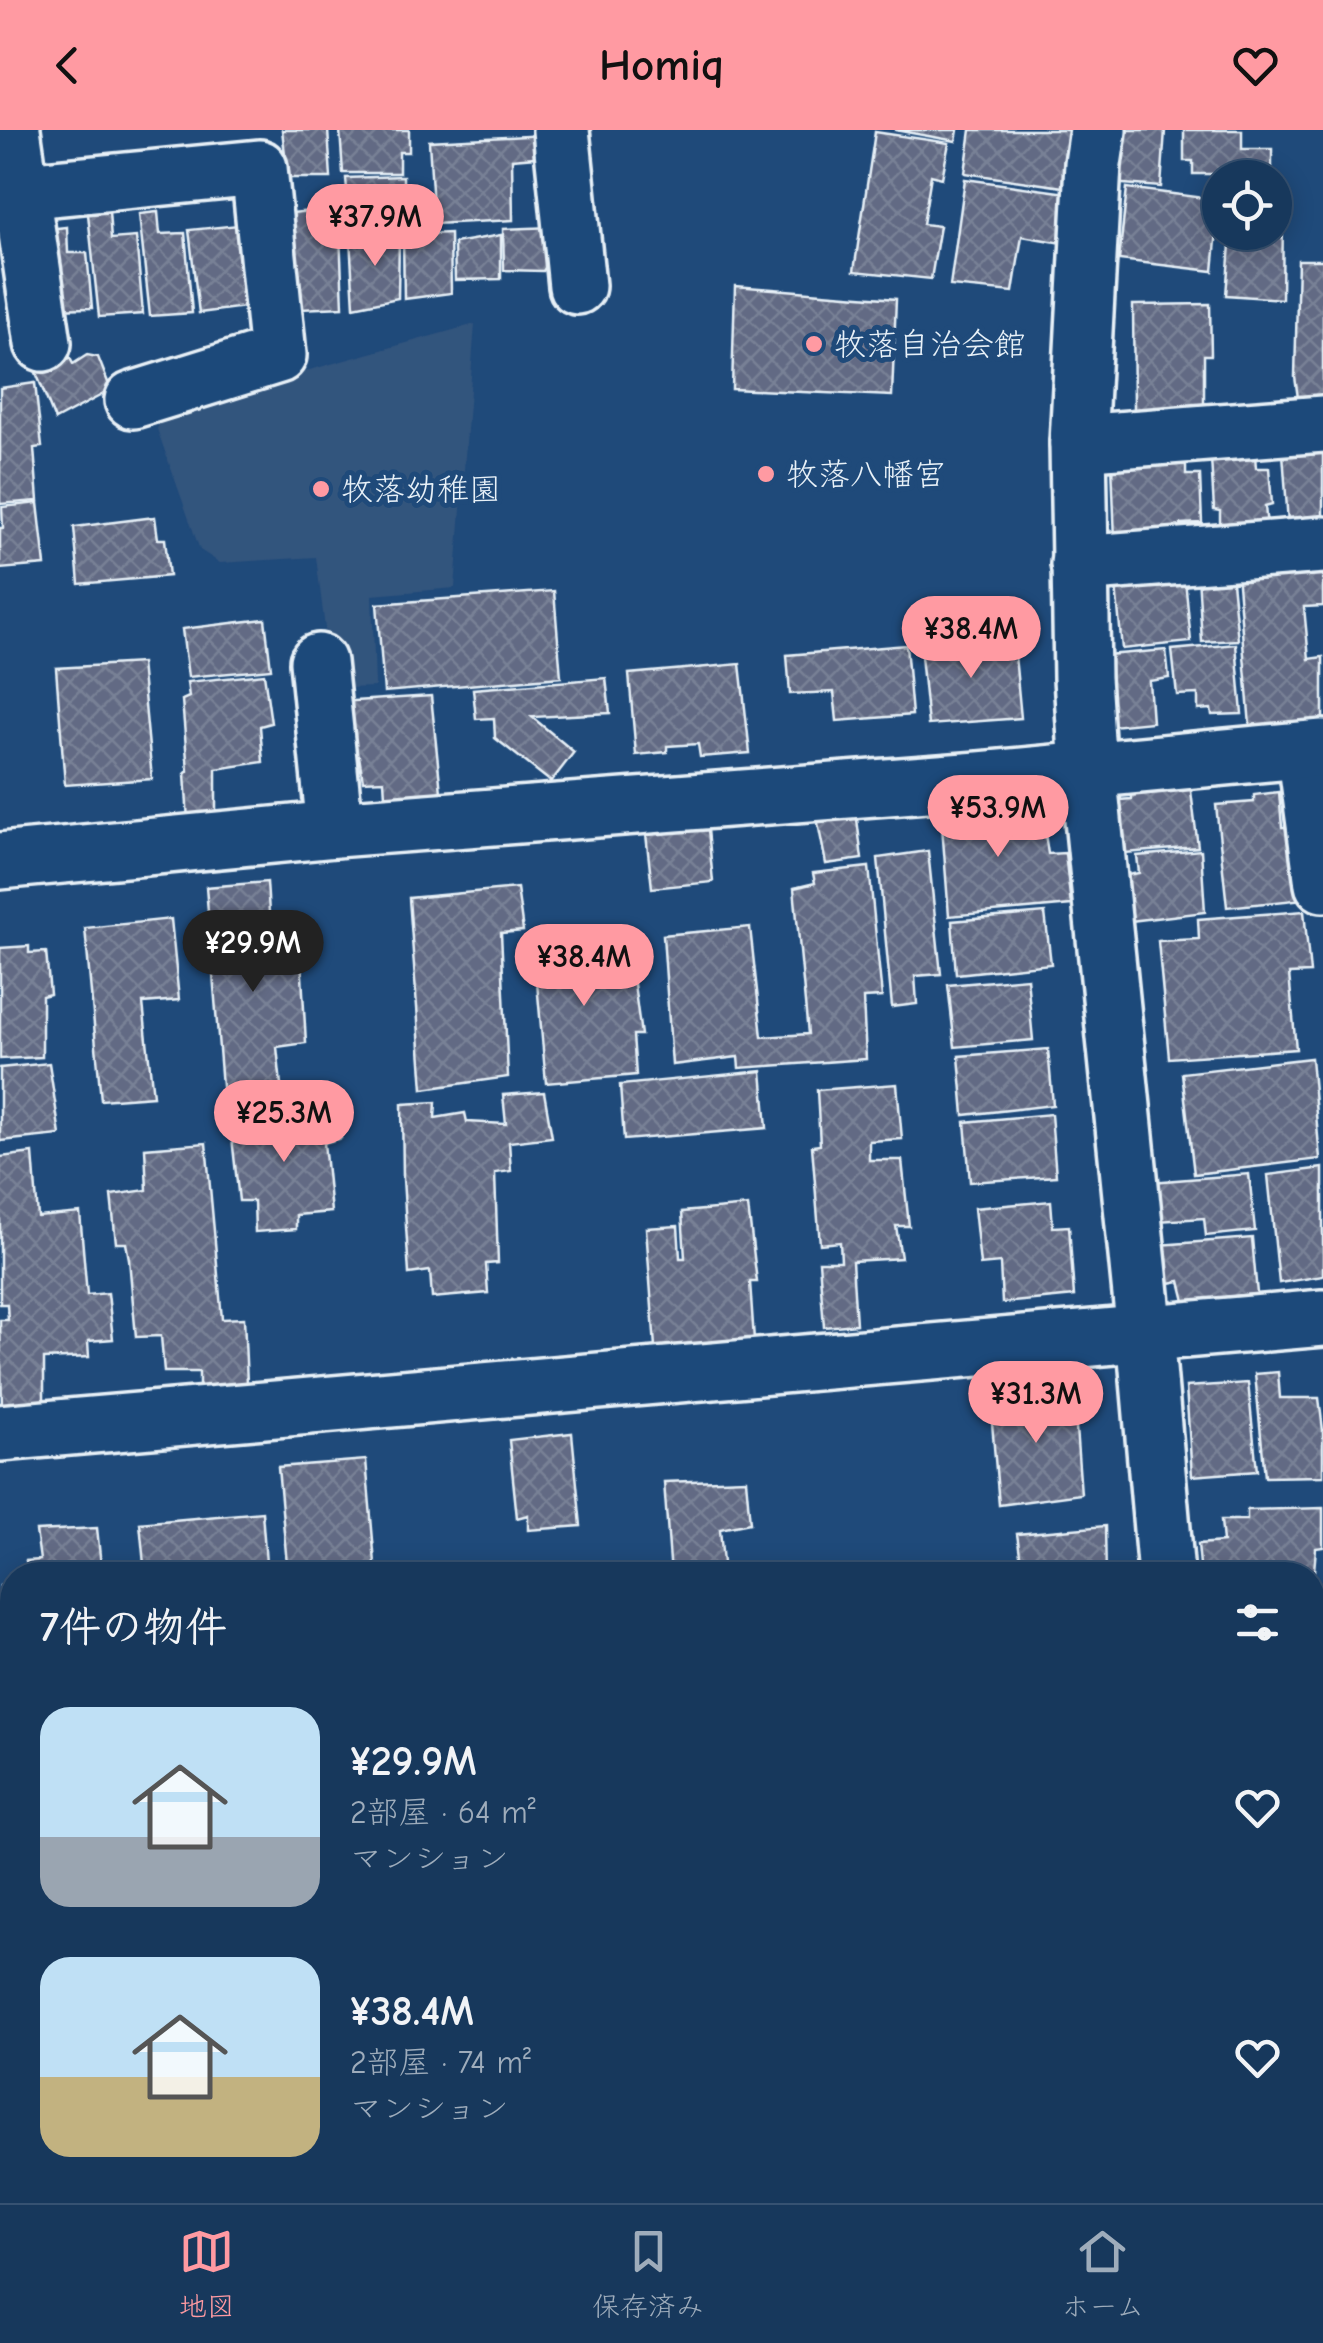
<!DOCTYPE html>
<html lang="ja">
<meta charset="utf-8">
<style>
body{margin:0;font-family:"Comic Neue","Klee One",sans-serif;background:#244365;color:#f1f3f6;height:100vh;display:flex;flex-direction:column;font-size:38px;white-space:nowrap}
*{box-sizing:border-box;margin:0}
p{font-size:32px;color:#9eacbb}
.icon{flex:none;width:55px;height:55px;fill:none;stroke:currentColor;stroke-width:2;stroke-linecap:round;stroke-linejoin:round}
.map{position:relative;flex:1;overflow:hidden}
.panel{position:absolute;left:0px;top:1432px;width:1325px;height:642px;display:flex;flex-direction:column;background:#17385c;border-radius:40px 40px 0 0;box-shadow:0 5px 25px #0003,0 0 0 2px #365272}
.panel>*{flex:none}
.tools{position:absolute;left:1202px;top:30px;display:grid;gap:20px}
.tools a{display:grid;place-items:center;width:90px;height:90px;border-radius:50%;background:#17385c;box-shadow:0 5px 25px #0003,0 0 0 2px #365272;font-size:50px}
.price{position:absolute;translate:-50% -85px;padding:0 22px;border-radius:35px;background:#ff9aa2;color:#111;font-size:32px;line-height:65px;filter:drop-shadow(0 2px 5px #0008)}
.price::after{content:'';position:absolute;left:50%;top:60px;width:30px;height:22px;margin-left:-15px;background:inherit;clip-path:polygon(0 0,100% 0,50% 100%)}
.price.on{background:#222;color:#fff}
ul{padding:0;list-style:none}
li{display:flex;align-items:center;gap:30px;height:250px;padding:0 40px}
li span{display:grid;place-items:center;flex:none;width:280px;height:200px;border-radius:30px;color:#555}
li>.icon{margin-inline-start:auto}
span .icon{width:120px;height:120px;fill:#fffc;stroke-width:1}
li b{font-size:42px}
h2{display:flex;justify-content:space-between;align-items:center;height:120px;padding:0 40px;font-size:42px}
header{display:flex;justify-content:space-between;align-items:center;height:130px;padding:0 40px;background:#ff9aa2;color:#111;font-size:45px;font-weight:800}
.menu{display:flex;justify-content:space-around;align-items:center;height:140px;border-top:2px solid #365272;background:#17385c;font-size:28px;color:#9eacbb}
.menu a{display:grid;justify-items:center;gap:5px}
.menu .on{color:#ff9aa2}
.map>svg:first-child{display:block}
</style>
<header><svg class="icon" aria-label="back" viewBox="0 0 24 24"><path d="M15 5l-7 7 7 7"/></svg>Homiq<svg class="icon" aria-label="heart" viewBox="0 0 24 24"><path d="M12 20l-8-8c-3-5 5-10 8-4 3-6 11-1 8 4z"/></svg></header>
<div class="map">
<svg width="1323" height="2073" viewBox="0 0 1323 2073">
<defs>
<pattern id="building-cross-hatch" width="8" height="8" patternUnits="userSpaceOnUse" patternTransform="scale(2.5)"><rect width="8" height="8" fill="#626b84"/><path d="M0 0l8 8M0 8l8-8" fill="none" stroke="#788196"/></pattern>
</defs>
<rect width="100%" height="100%" fill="#1f4a7a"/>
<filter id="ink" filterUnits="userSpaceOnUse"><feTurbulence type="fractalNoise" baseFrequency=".01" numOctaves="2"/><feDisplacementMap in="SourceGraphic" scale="20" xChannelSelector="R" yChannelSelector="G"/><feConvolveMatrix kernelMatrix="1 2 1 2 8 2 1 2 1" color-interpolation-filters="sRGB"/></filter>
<g filter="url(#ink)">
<polygon fill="#33547d" points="475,194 455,458 372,465 375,557 347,558 326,506 316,427 220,433 200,420 157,299 166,280"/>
<g fill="url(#building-cross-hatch)" stroke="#e8f1f8" stroke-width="2.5">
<polygon points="282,0 328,0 331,48 288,48"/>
<polygon points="340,0 409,0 409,22 399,22 399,43 343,43"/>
<polygon points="895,0 958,0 956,11"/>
<polygon points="971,0 1071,0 1063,57 965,43"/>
<polygon points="1112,0 1165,0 1161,57 1111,53"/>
<polygon points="1184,0 1242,0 1242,19 1272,19 1272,48 1237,48 1237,44 1193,44 1193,31 1184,31"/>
<polygon points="875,2 949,13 942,48 931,45 923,94 940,96 931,149 854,141"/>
<polygon points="547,5 547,26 512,29 513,90 434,94 429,11"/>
<polygon points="403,46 403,65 423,63 422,95 350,96 346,48"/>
<polygon points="965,49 1074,64 1068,114 1022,106 1013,162 950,156"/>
<polygon points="1127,58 1220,70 1213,141 1119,130"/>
<polygon points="339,78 343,177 300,179 291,83"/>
<polygon points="109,81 111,109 136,107 143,184 99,187 88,84"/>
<polygon points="158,82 160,104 185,103 192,183 150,186 139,84"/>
<polygon points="1275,86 1283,86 1282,169 1226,165 1231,102 1275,102"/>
<polygon points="238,95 245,177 199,183 189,100"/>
<polygon points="67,97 68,123 87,123 92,178 48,179 37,100"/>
<polygon points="553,97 554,124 543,141 504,140 503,99"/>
<polygon points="450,103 451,163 404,169 403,105"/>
<polygon points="501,105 501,149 455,150 454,113"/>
<polygon points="399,106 398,168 354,177 350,108"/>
<polygon points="1298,130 1323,130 1323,280 1300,282 1295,247"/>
<polygon points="735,156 896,169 892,266 732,259"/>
<polygon points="1210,174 1211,225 1204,225 1204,280 1134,280 1133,175"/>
<polygon points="68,224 73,234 87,225 98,227 111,260 55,290 35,240"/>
<polygon points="35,253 42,317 34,318 38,371 0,374 0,258"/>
<polygon points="1323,321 1323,390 1288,393 1283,323"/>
<polygon points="1255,325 1256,338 1269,338 1272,374 1265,376 1267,397 1220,399 1220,381 1214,380 1211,328"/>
<polygon points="1186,332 1186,345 1200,345 1202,393 1181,394 1181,401 1115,410 1112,334"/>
<polygon points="38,373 45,435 0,439 0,398 3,398 2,377"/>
<polygon points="155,387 158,409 165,409 169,446 79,454 74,397"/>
<polygon points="1323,435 1323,476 1304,477 1309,529 1323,527 1323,590 1250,596 1237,442"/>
<polygon points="1231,442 1238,510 1202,512 1198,445"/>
<polygon points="1185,449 1191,512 1122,519 1116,456"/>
<polygon points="554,461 561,547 384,562 377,474"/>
<polygon points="265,489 271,539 188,547 182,499"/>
<polygon points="1013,505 1021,588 928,595 920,516"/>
<polygon points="1236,514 1242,584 1212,585 1211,579 1198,580 1198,564 1177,565 1172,520"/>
<polygon points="906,515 912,585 837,591 834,562 790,564 787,525"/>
<polygon points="1166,520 1169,548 1149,551 1152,592 1112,596 1107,525"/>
<polygon points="141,533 152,649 65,655 56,538"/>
<polygon points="740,534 750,623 700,627 698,614 667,616 667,622 636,625 629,544"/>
<polygon points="264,544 271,593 260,596 263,632 216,639 216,691 188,691 185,644 188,641 182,570 189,567 187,552"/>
<polygon points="606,548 610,583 532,587 574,622 551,652 495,608 494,588 476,589 473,559"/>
<polygon points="431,566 441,662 385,666 384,650 363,651 359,626 345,627 339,572"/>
<polygon points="1189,645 1198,717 1125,723 1119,670 1132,669 1132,649"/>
<polygon points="1279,662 1282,697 1297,697 1305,769 1227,777 1216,675 1254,672 1254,665"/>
<polygon points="1010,663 1015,700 1044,697 1048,724 1065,723 1071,775 949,786 940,670"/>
<polygon points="856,681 862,729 826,734 817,688"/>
<polygon points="707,689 713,752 652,758 645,695"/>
<polygon points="1201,720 1205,782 1130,791 1127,745 1139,743 1137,726"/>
<polygon points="928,721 941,844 915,846 917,874 892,877 878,728"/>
<polygon points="869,737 882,867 863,868 866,929 739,938 738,927 672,935 663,805 750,797 762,907 808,904 794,758 815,753 813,743"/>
<polygon points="267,752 271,814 300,811 306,913 277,917 283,974 224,981 206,757"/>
<polygon points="517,758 523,801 501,803 508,947 423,959 409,768"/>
<polygon points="1304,781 1310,843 1289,844 1296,919 1169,928 1158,811 1199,809 1198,789"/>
<polygon points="1045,783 1051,834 956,844 952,791"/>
<polygon points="171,789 179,870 143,873 153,966 101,970 85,798"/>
<polygon points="613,801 618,854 634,854 641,905 633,905 636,945 546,953 533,808"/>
<polygon points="29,816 29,823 46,822 50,864 42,866 42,927 0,929 0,818"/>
<polygon points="1027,848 1033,910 955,917 948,855"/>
<polygon points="1048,919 1053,975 964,985 959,926"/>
<polygon points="1311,928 1320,1029 1194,1044 1182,943"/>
<polygon points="49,933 60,1005 0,1011 0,938"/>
<polygon points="762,941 767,998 624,1010 620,955"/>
<polygon points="897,954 902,1009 869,1011 869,1030 902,1030 909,1096 896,1096 901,1128 852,1131 856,1194 824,1197 819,1131 841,1131 840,1112 820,1114 812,1016 820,1015 817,960"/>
<polygon points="544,962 552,1007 509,1012 511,1041 495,1043 498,1133 486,1134 488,1163 432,1168 430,1141 409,1144 403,1048 402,974 436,972 435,988 465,983 467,992 506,994 503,965"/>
<polygon points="337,978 341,1008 324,1013 331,1082 296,1085 296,1099 255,1102 254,1071 239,1071 230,989"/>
<polygon points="1051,984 1056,1046 970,1052 965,992"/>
<polygon points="206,1013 222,1189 244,1188 247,1253 199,1258 199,1242 164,1242 161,1206 136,1207 129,1129 126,1113 116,1113 111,1065 147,1060 145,1018"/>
<polygon points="33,1023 38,1087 80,1083 87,1165 108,1163 113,1209 88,1211 89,1227 44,1229 44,1275 2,1279 0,1190 8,1190 7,1174 0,1174 0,1027"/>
<polygon points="1323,1038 1323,1146 1279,1153 1268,1045"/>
<polygon points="1249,1044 1255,1101 1206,1106 1204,1088 1158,1091 1152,1052"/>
<polygon points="1051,1071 1053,1097 1069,1096 1074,1166 1002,1173 1000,1133 980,1135 974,1078"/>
<polygon points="748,1076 757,1152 750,1152 754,1210 655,1217 646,1098 678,1096 680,1128 685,1128 682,1082"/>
<polygon points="1252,1108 1257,1164 1185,1171 1180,1151 1164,1154 1159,1115"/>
<polygon points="1278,1242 1280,1268 1319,1268 1323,1300 1323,1346 1265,1347 1255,1244"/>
<polygon points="1248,1253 1257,1341 1192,1346 1186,1257"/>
<polygon points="1073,1258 1081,1364 999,1375 990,1269"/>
<polygon points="572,1303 581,1396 528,1400 528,1385 517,1388 509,1310"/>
<polygon points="366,1330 376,1445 288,1445 278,1337"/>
<polygon points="746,1349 750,1393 720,1399 724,1445 671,1445 664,1352"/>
<polygon points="1323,1378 1323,1417 1316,1418 1314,1441 1285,1445 1201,1445 1198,1414 1223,1412 1221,1390 1247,1390 1247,1380"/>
<polygon points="262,1382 266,1433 211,1438 211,1445 145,1445 140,1393"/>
<polygon points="1105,1396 1106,1445 995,1445 993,1433 1021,1431 1017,1404"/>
<polygon points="97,1398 102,1445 30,1445 26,1431 40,1430 36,1401"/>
<polygon points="573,1433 573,1445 466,1445 466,1441"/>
<polygon points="12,1455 12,1592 10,1592 0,1485 0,1456"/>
<polygon points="1312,1519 1323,1615 1323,1618 1312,1618"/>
<polygon points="12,1642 12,1711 0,1712 0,1644"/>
<polygon points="1312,1818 1323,1818 1323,1923 1312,1924"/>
<polygon points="12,1947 12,2050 0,2050 0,1948"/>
<polygon points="1323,1970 1323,2073 1254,2073 1253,2062 1312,2062 1312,1971"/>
<polygon points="479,2062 523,2062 604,2073 480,2073"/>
<polygon points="626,2062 730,2062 731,2073 628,2073"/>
<polygon points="749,2062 816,2062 817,2073 751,2073"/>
<polygon points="848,2062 904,2062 905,2073 850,2073"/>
<polygon points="997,2062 1056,2062 1057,2073 998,2073"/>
<polygon points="1099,2062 1173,2062 1174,2073 1100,2073"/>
</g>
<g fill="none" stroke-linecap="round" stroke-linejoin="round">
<defs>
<g id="street">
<polyline points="12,0 43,213"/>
<polyline points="561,0 577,156"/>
<polyline points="1098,0 1093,34 1078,313 1082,548 1088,640 1145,1204 1166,1445"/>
<polyline points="22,61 259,38 278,225 133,270"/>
<polyline points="1078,313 1323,294"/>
<polyline points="1079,434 1323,415"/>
<polyline points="318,532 335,699"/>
<polyline points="1305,620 1323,754"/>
<polyline points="0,731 335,699 979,650 1323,618"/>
<polyline points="0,1303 1323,1188"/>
<polyline points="1312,1780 1323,1779"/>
<polyline points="0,1899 12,1898"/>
<polyline points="456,2062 458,2073"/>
<polyline points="962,2062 963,2073"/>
<polyline points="1224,2062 1225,2073"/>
</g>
</defs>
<use href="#street" stroke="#e8f1f8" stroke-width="62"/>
<use href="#street" stroke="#1f4a7a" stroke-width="55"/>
</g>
</g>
<g fill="#ff9aa2" stroke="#1f4a7a" stroke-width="4">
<circle cx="814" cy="214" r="10"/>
<circle cx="766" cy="344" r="10"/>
<circle cx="321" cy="359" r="10"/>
</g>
<g text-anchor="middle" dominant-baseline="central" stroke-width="10" stroke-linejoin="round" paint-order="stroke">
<g font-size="32" fill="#e8f1f8" stroke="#1f4a7a" text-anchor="start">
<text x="834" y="214">牧落自治会館</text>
<text x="786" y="344">牧落八幡宮</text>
<text x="341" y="359">牧落幼稚園</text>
</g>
</g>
</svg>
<div class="tools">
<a><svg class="icon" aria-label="locate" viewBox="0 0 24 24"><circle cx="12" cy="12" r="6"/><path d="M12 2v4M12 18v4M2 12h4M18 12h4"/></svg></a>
</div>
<b class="price" style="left:375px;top:139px">¥37.9M</b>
<b class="price" style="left:971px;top:551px">¥38.4M</b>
<b class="price" style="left:998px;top:730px">¥53.9M</b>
<b class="price on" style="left:253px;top:865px">¥29.9M</b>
<b class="price" style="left:584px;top:879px">¥38.4M</b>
<b class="price" style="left:284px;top:1035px">¥25.3M</b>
<b class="price" style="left:1036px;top:1316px">¥31.3M</b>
<section class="panel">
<h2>7件の物件<svg class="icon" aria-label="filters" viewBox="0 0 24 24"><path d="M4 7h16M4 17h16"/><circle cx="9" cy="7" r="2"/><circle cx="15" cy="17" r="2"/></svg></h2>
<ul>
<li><span style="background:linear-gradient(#bfe0f5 65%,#9aa5b1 0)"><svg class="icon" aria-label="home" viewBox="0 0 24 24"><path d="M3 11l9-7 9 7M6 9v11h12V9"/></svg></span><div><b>¥29.9M</b><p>2部屋 · 64 m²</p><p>マンション</p></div><svg class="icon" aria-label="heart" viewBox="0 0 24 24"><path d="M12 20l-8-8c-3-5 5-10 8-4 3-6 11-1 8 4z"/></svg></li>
<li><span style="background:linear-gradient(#bfe0f5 60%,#c2b280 0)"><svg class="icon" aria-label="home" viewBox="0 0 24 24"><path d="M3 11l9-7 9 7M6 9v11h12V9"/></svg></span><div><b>¥38.4M</b><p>2部屋 · 74 m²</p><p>マンション</p></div><svg class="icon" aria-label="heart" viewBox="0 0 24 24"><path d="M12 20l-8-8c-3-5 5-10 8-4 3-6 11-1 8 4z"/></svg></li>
</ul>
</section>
</div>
<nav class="menu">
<a class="on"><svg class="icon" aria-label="map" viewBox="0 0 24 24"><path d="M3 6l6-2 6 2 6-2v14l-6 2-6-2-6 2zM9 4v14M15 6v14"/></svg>地図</a>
<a><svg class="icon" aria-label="saved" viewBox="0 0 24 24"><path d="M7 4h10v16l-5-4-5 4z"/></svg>保存済み</a>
<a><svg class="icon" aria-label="home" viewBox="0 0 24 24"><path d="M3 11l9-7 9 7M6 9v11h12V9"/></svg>ホーム</a>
</nav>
